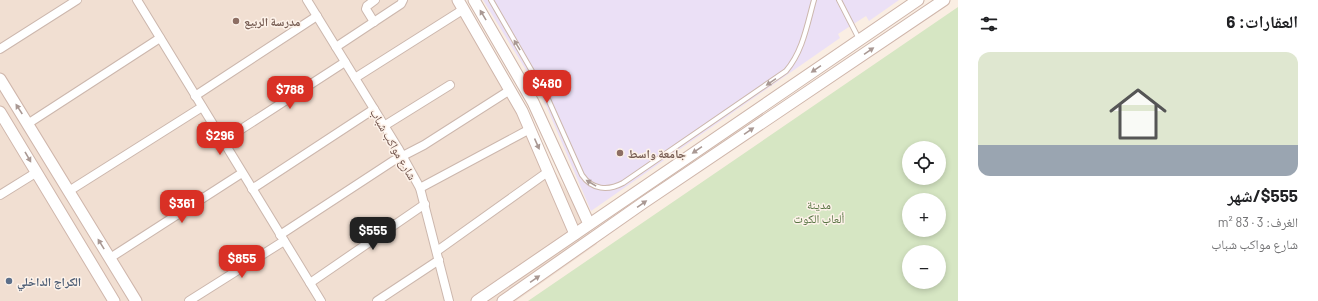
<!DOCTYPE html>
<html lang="ar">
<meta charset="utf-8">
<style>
body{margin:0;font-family:Barlow,"Noto Naskh Arabic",sans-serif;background:#f2f2f2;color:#202124;direction:rtl;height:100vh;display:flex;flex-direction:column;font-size:15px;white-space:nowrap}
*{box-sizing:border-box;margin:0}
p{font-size:13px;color:#757577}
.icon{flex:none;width:22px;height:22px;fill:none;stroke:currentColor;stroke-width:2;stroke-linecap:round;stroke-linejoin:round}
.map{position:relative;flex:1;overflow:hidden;direction:ltr}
.drawer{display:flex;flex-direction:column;background:#fff;width:360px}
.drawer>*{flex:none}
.controls{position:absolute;left:902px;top:141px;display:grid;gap:8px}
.controls a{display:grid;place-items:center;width:44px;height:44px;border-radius:50%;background:#fff;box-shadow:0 2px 6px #0003;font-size:20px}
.price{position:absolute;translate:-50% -34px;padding:0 9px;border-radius:8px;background:#d93025;color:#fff;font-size:13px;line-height:26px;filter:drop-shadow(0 1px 2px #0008)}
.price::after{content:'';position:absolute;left:50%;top:24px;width:12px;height:9px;margin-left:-6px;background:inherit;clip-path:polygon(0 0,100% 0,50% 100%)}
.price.selected{background:#222;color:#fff}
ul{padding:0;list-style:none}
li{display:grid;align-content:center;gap:8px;height:212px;padding:0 20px}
li span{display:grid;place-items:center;height:124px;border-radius:12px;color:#555}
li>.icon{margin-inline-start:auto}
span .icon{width:72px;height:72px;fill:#fffc;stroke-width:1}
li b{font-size:17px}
h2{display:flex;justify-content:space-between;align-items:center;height:48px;padding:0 20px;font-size:17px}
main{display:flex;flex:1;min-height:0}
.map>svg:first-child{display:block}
</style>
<main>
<section class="drawer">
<h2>العقارات: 6<svg class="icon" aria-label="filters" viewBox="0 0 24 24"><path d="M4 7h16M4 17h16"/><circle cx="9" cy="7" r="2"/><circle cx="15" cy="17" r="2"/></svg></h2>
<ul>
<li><span style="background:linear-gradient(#dfe7d0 75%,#9aa5b1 0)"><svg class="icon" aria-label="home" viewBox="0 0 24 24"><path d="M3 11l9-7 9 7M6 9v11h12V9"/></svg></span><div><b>$555/شهر</b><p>الغرف: 3 · 83 m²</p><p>شارع مواكب شباب</p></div></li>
</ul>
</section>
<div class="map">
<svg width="958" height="301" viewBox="0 0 958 301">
<rect width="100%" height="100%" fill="#faeee3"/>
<polygon fill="#f1dfd2" points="0,0 456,0 597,244 516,301 0,301"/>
<polygon fill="#ebe0f6" points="483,0 899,0 869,21 866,16 838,34 840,38 591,211 542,96"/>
<path fill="#d6e6c3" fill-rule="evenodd" d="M958,7V301H528ZM909,148H939V178H909ZM909,200H939V230H909ZM909,252H939V282H909Z"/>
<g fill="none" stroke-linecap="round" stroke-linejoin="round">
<defs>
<g id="lane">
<path d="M491,0L548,99L582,175C592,190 608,191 623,183L786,71C803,51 807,25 814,0"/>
<polyline points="839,0 859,39"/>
</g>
<g id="street">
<polyline points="137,0 321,301"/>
<polyline points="307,0 398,148 420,188 449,301"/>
<polyline points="374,22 366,9 367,6 375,0"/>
<polyline points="336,47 401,4 403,0"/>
<polyline points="0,49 77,0"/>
<polyline points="355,78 464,9"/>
<polyline points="195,96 317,16"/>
<polyline points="29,123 160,38"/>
<polyline points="384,126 450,85"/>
<polyline points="223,141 345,62"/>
<polyline points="420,188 530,129"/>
<polyline points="252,189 374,109"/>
<polyline points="69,191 202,107"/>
<polyline points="0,195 37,172"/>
<polyline points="280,235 393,161 424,145 510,90"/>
<polyline points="437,251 549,171"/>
<polyline points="110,258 242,173"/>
<polyline points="310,283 425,204"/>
<polyline points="189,301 284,241"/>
<polyline points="377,301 439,260"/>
</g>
<g id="secondary">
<polyline points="458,0 522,111 575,234"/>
<polyline points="474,0 533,102 589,224"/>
<polyline points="0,79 136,301"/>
<polyline points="0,112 114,301"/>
<polyline points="477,301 918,0"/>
<polyline points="503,301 643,203 944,0"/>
</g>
</defs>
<use href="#lane" stroke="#ccb7ad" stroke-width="6"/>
<use href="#street" stroke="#ccb7ad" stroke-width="10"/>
<use href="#secondary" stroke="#cfb6ab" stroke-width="13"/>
<use href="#lane" stroke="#fff" stroke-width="4"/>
<use href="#street" stroke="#fff" stroke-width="8"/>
<use href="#secondary" stroke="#fff" stroke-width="11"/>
</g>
<defs><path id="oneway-solid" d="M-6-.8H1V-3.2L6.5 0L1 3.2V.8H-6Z"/></defs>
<g fill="#a99893">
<use href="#oneway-solid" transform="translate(483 15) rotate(-121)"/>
<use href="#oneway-solid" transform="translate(517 45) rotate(-121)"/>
<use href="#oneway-solid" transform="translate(869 51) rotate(-34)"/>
<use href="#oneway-solid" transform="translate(816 69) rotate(146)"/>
<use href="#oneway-solid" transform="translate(771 82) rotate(146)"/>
<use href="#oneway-solid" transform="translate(19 109) rotate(-123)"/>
<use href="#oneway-solid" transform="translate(749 131) rotate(-34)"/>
<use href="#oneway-solid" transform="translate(537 144) rotate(66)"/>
<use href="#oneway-solid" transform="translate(697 150) rotate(146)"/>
<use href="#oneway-solid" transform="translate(28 157) rotate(60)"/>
<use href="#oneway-solid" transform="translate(591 183) rotate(-149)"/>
<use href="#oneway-solid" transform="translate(642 204) rotate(-35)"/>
<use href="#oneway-solid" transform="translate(101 244) rotate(-122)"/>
<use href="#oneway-solid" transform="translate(535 279) rotate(-35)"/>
</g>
<g fill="#8d6e63" stroke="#fdf2e9" stroke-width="1.5">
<circle cx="236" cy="21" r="4"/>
<circle cx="620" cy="153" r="4"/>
</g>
<circle fill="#5c6f8a" stroke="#fdf2e9" stroke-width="1.5" cx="9" cy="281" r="4"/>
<g text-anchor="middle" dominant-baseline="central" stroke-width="3" stroke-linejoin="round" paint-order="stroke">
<g font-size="12" font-weight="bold" fill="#785e54" stroke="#fdf2e9" text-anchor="start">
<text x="244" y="21">مدرسة الربيع</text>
<text x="628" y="153">جامعة واسط</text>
</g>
<g font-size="12" fill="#70534b" stroke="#fdf2e9">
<text transform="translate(394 144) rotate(60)">شارع مواكب شباب</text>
</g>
<g font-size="12" fill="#597544" stroke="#fdf2e9">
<text x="819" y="204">مدينة<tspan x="819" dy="14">ألعاب الكوت</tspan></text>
</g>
<g font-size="12" font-weight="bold" fill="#4e5e75" stroke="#fdf2e9" text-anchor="start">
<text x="17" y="281">الكراج الداخلي</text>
</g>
</g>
</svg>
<div class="controls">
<a><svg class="icon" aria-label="locate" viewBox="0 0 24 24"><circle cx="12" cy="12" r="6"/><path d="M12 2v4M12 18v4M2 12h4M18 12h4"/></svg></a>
<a>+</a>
<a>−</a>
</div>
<b class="price" style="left:547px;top:104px">$480</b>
<b class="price" style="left:290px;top:110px">$788</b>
<b class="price" style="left:220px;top:156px">$296</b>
<b class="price" style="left:182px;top:224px">$361</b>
<b class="price selected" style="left:373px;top:251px">$555</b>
<b class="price" style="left:242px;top:279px">$855</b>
</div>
</main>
